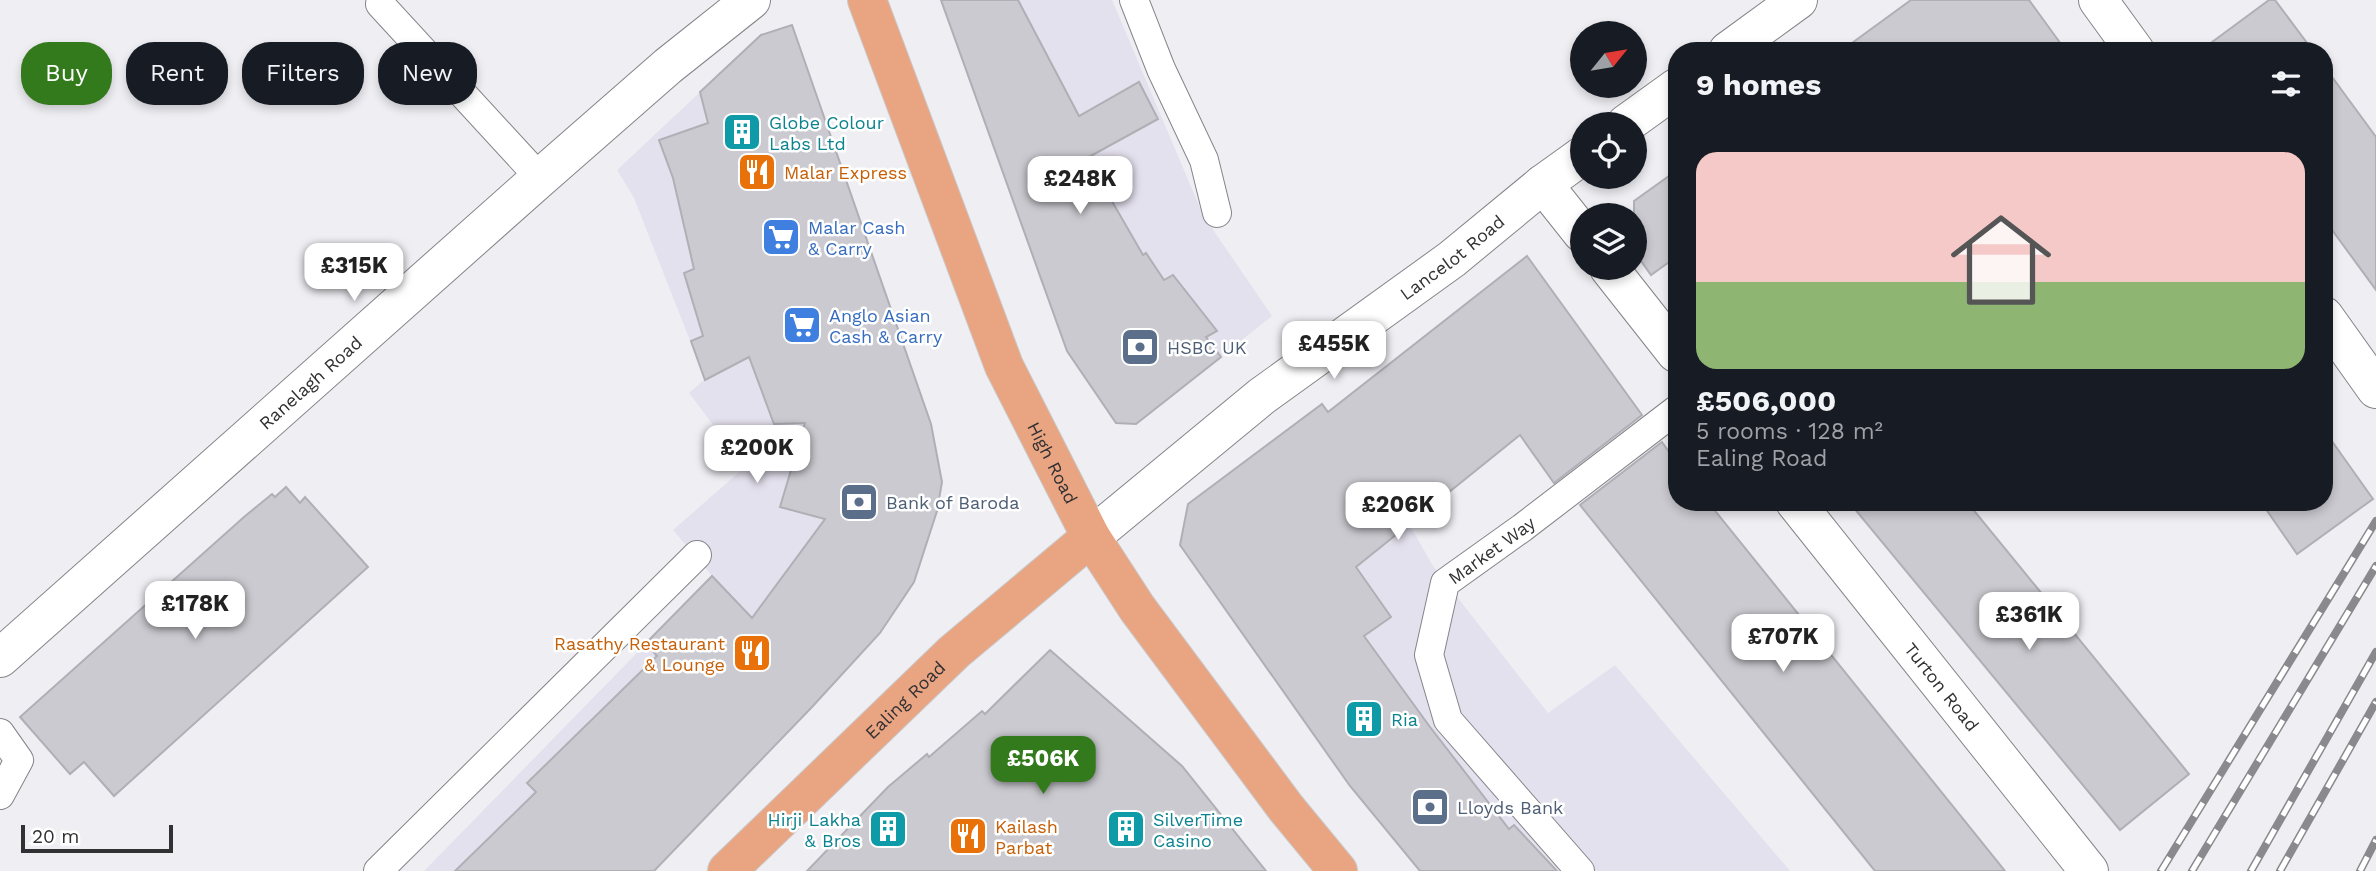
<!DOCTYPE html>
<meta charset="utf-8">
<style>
body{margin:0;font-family:"Work Sans",sans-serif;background:#242831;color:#f1f3f6;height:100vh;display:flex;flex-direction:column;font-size:26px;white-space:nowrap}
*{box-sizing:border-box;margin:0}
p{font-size:23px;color:#9ea1a6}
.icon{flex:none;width:38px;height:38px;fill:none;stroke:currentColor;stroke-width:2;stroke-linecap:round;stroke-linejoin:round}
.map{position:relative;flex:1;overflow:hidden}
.side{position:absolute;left:1668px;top:42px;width:665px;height:469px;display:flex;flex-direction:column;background:#171b24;border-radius:28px;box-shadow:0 4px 10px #0003}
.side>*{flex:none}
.top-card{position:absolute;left:21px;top:42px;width:665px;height:63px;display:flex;gap:14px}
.needle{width:46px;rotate:60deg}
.controls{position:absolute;left:1570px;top:21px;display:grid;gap:14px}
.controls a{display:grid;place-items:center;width:77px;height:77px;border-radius:50%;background:#171b24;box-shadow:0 4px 10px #0003;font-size:35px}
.scale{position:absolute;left:21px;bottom:18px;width:152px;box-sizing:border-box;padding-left:7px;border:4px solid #313032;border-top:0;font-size:19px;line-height:24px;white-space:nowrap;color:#313032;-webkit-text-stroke:5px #fff;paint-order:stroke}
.price{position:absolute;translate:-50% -60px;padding:0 16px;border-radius:14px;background:#fff;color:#222;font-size:23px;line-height:46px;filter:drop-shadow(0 2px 4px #0008)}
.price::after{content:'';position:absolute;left:50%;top:42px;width:21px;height:16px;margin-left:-10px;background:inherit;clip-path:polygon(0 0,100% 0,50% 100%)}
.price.current{background:#337a1d;color:#fff}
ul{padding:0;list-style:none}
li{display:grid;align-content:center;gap:14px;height:371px;padding:0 28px}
li span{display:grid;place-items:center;height:217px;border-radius:21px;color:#555}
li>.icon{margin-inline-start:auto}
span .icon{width:126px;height:126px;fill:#fffc;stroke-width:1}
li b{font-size:30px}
h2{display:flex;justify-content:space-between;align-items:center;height:84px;padding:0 28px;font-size:30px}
.pill{padding:0 24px;border-radius:28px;background:#171b24;box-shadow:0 4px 10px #0003;font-size:24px;line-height:63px}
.pill.current{background:#337a1d;color:#fff}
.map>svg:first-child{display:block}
</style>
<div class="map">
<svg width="2376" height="871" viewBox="0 0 2376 871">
<rect width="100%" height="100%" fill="#efeef3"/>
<g fill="#e4e1ee">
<polygon points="940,0 1112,0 1203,215 1272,316 1136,424 1116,423 1071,357 1040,280 1015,203"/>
<polygon points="792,25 931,424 940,470 924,546 907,593 880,633 828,689 654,871 424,871 712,576 673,530 745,467 689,393 705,379 634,198 617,170 761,35"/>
<polygon points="1322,404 1409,524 1433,566 1548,713 1615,665 1790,871 1420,871 1350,786 1180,545 1188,504"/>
</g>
<g fill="#cacad0" stroke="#afafb5" stroke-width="2">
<polygon points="941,0 1018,0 1079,116 1139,82 1158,119 1087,158 1143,255 1146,253 1164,280 1173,275 1217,331 1206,337 1221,357 1136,424 1116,423 1067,351"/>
<polygon points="1911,0 2029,0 2066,51 1841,51"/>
<polygon points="2269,0 2275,0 2313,51 2200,51"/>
<polygon points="792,25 931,424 942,482 937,511 914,582 880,633 812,707 654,871 455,871 536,792 527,783 657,656 646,643 712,576 752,618 825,519 780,507 805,423 774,424 749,357 705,380 691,341 703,336 684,273 694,269 673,178 659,140 708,123 700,92 761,35"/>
<polygon points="2324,66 2376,137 2376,290 2324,219"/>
<polygon points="1676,171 1676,257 1651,275 1634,251 1634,201"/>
<polygon points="1527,256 1642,415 1554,483 1520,435 1356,567 1391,617 1364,636 1430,727 1509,829 1514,825 1557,871 1420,871 1350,786 1180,545 1188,504 1322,404 1328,412"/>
<polygon points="2324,430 2373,499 2297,554 2261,502 2324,502"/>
<polygon points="1662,442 1676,462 1676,502 1708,502 2005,871 1875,871 1580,505"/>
<polygon points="286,487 300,503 305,497 368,567 114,796 84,762 70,774 20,717 244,517 272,494 275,497"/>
<polygon points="1849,502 1967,502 2189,774 2120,830"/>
<polygon points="1050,650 1182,766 1266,871 807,871 888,787 927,754 929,757 982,711 985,714"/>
</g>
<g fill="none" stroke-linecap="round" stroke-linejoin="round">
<defs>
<g id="service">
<polyline points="1134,0 1161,69 1204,160 1217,213"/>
<polyline points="380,4 540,178"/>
<polyline points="0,733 19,760 0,795"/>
<polyline points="378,871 697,555"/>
<path id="s1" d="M1580,871L1448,720L1429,655L1445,583L1522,528L1676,410"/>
</g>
<g id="minor">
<polyline points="2098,0 2135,51"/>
<polyline points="1728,51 1798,0"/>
<polyline points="1626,124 1676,88"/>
<polyline points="1543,184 1582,233"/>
<polyline points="1609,268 1676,353"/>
<polyline points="2324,316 2376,389"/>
<path id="s2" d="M1795,502L2089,871"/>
<path id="s3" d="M1091,537L1262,396L1452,259L1543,184L1582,156"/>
<path id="s4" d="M0,658L540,178L668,66L751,0"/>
</g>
<g id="primary">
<path id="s5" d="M867,0L1004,366L1091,537L1137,608L1286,808L1338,871"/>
<path id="s6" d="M727,871L954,652L1091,537"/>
</g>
</defs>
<use href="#service" stroke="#858489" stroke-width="30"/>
<use href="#minor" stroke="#858489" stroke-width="40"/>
<use href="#primary" stroke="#c9c9ca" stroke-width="40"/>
<use href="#service" stroke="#fff" stroke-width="28"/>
<use href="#minor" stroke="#fff" stroke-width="38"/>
<use href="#primary" stroke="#e9a482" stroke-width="38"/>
<defs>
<g id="rail">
<polyline points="2161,871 2376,521"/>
<polyline points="2192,871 2376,566"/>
<polyline points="2251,871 2376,652"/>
<polyline points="2280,871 2376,702"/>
<polyline points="2360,871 2376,840"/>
</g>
</defs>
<use href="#rail" stroke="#8a898d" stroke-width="8"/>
<use href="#rail" stroke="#fff" stroke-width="5" stroke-dasharray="16" stroke-linecap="butt"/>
</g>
<defs>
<symbol id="building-square" viewBox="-11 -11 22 22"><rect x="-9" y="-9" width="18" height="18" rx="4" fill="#0f9aa8" stroke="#fff"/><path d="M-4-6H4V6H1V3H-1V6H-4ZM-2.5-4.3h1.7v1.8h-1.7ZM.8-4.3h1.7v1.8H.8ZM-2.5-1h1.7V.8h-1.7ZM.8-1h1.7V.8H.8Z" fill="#fff"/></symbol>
<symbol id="restaurant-square" viewBox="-11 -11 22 22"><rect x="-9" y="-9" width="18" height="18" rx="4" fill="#e8710a" stroke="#fff"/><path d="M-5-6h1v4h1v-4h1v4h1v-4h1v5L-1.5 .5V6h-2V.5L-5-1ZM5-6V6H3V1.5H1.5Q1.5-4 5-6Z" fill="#fff"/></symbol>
<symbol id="supermarket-square" viewBox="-11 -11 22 22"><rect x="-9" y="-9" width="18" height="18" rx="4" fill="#3f7fe0" stroke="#fff"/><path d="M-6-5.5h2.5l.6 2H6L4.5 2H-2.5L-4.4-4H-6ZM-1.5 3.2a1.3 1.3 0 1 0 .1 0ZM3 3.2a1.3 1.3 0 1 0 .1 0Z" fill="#fff"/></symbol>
<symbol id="bank-square" viewBox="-11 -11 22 22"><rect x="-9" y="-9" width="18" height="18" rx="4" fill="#5c6f8a" stroke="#fff"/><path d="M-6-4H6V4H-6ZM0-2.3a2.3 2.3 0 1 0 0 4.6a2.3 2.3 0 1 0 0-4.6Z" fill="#fff"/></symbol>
</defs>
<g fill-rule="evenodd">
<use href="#building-square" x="720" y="110" width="44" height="44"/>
<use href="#restaurant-square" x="735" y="150" width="44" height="44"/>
<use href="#supermarket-square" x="759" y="215" width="44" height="44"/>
<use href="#supermarket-square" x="780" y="303" width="44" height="44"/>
<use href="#bank-square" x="1118" y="325" width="44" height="44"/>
<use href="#bank-square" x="837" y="480" width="44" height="44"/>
<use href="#restaurant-square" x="730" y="631" width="44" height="44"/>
<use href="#building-square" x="1342" y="697" width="44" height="44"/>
<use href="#bank-square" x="1408" y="785" width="44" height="44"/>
<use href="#building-square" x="866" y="807" width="44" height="44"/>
<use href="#building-square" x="1104" y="807" width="44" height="44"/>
<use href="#restaurant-square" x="946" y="814" width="44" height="44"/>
</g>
<g text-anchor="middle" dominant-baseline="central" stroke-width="5" stroke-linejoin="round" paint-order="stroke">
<g font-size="18" fill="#0d838f" stroke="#fff" text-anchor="start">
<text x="769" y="122">Globe Colour<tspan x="769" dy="21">Labs Ltd</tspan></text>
<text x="1391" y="719">Ria</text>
<text x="861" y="819" text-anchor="end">Hirji Lakha<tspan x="861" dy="21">&amp; Bros</tspan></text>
<text x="1153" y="819">SilverTime<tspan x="1153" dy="21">Casino</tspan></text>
</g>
<g font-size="18" fill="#c56008" stroke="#fff" text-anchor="start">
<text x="784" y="172">Malar Express</text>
<text x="725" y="643" text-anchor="end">Rasathy Restaurant<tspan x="725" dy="21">&amp; Lounge</tspan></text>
<text x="995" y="826">Kailash<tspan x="995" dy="21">Parbat</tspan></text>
</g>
<g font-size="18" fill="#366cbe" stroke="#fff" text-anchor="start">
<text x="808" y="227">Malar Cash<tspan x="808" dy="21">&amp; Carry</tspan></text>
<text x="829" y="315">Anglo Asian<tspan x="829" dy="21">Cash &amp; Carry</tspan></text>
</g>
<g font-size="18" fill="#313032" stroke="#fff">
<text stroke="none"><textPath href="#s3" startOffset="457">Lancelot Road</textPath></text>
<text stroke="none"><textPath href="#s4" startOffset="415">Ranelagh Road</textPath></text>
<text stroke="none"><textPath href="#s5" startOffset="499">High Road</textPath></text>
<text stroke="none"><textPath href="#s1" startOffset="399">Market Way</textPath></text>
<text stroke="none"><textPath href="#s2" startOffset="236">Turton Road</textPath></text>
<text stroke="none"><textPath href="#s6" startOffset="247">Ealing Road</textPath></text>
</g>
<g font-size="18" fill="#4e5e75" stroke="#fff" text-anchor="start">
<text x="1167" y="347">HSBC UK</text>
<text x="886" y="502">Bank of Baroda</text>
<text x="1457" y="807">Lloyds Bank</text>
</g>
</g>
</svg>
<div class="controls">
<a><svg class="needle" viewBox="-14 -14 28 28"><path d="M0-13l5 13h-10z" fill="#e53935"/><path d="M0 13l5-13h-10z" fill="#9ea1a6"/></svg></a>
<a><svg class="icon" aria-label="locate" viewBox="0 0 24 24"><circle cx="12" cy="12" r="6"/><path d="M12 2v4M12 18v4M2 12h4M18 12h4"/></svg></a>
<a><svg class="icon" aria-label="layers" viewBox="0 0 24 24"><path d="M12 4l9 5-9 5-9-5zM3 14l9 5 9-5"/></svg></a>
</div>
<div class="scale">20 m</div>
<b class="price" style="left:1080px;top:216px">£248K</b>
<b class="price" style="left:354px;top:303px">£315K</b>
<b class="price" style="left:1334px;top:381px">£455K</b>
<b class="price" style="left:757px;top:485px">£200K</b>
<b class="price" style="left:1398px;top:542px">£206K</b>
<b class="price" style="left:195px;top:641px">£178K</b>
<b class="price" style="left:2029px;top:652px">£361K</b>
<b class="price" style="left:1783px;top:674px">£707K</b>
<b class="price current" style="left:1043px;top:796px">£506K</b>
<div class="top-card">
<a class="pill current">Buy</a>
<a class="pill">Rent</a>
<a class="pill">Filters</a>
<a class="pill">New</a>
</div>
<section class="side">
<h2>9 homes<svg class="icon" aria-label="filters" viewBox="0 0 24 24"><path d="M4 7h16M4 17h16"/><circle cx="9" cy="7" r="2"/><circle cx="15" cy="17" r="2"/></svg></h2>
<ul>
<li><span style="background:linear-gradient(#f6c9c9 60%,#8fb573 0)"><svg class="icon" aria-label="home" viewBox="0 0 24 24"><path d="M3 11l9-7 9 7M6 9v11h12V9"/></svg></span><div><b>£506,000</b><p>5 rooms · 128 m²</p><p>Ealing Road</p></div></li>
</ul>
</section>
</div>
